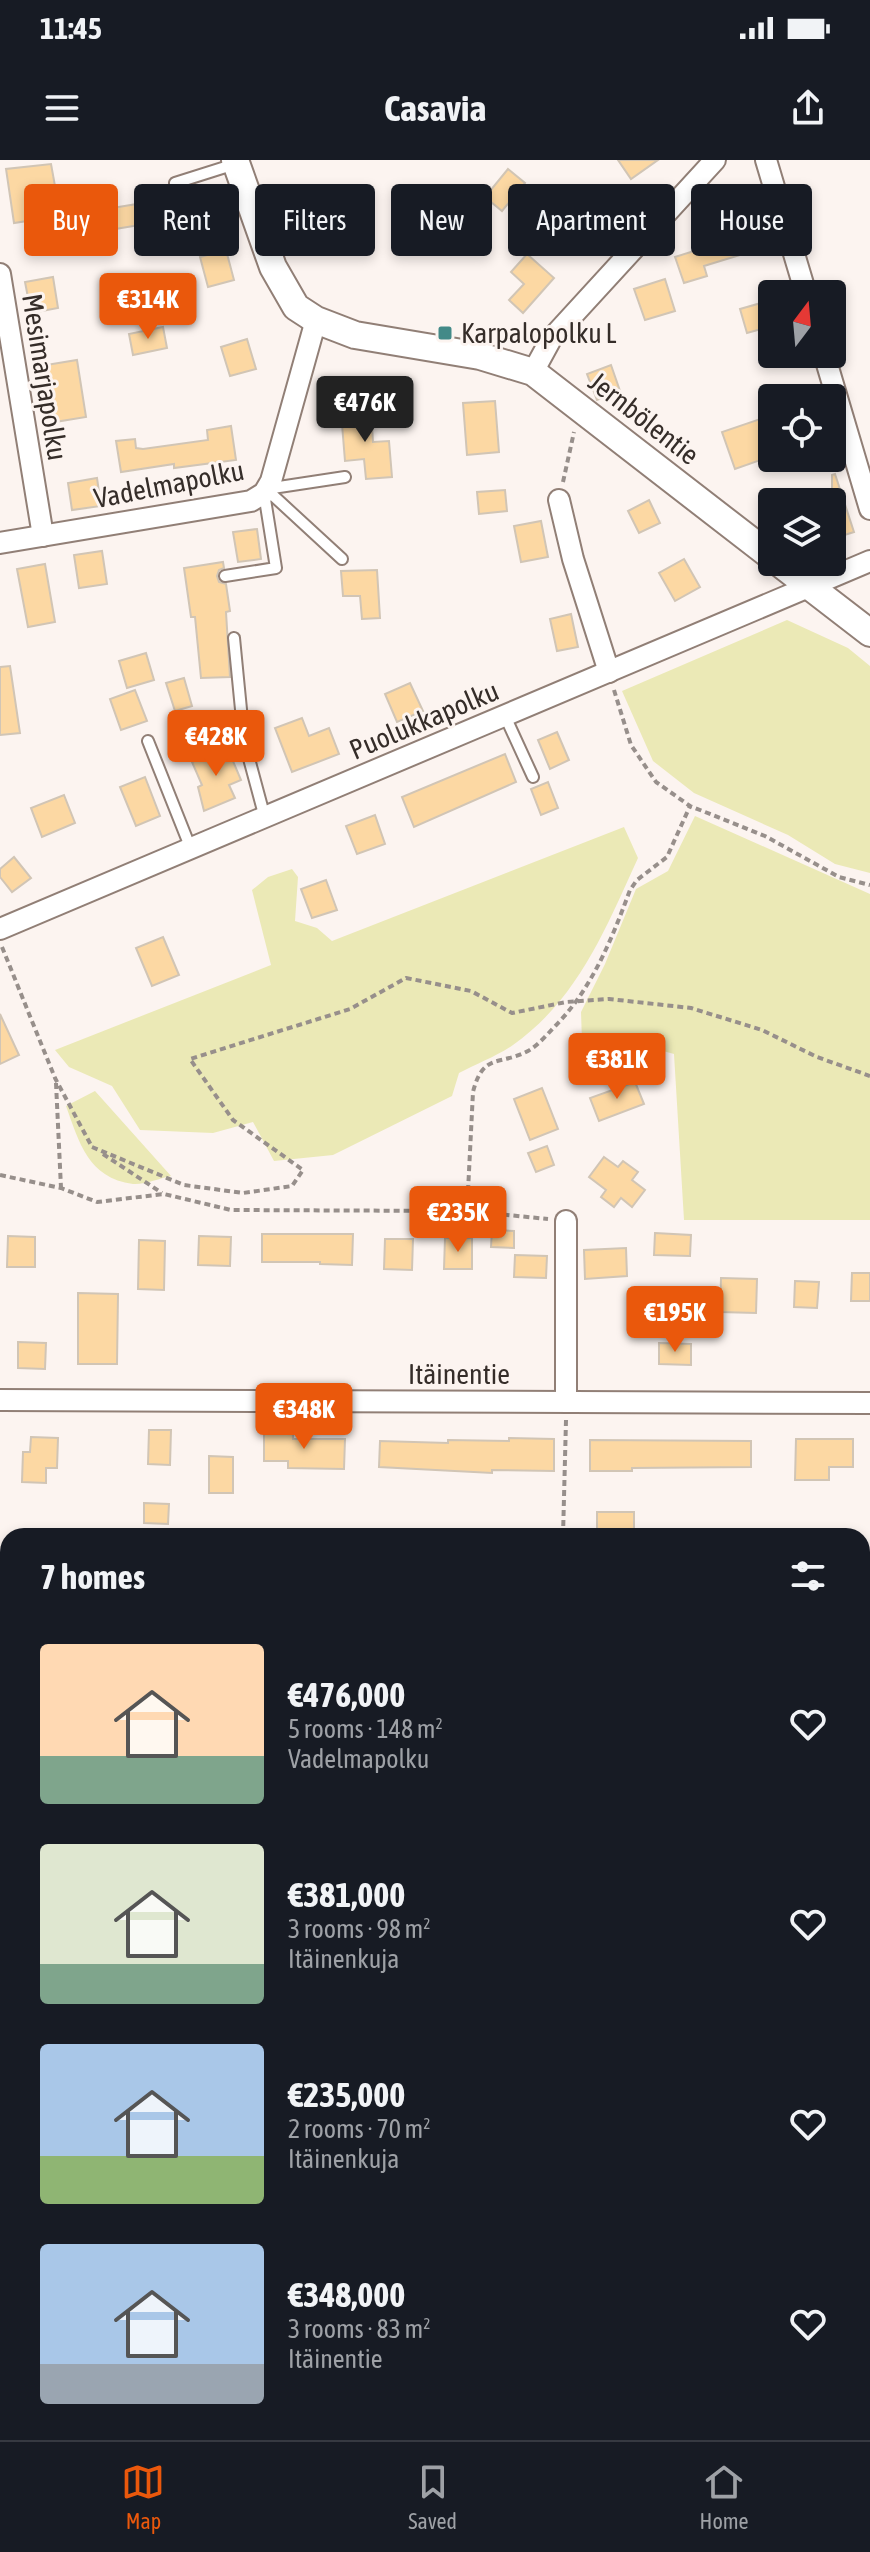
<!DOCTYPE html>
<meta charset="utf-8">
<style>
body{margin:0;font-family:"Asap Condensed",sans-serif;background:#20242c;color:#f1f3f6;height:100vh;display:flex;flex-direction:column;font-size:30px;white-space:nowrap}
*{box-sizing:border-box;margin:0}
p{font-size:26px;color:#9ea1a6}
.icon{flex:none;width:44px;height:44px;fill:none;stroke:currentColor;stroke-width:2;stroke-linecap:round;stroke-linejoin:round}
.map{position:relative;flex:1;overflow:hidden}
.drawer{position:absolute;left:0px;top:1368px;width:870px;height:912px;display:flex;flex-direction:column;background:#171b24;border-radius:24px 24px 0 0;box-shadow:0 4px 12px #0003}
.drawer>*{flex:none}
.banner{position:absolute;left:24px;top:24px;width:822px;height:72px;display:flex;gap:16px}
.needle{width:52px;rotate:16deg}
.controls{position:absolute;left:758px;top:120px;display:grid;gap:16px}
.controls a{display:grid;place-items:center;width:88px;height:88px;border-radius:8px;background:#171b24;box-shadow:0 4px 12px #0003;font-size:40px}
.price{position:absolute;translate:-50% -68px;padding:0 18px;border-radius:8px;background:#ea580c;color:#fff;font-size:26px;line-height:52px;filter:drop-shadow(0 2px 4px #0008)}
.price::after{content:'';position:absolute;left:50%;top:48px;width:24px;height:18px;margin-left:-12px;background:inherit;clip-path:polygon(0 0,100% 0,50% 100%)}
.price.current{background:#222;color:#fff}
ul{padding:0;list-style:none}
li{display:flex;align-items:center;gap:24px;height:200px;padding:0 40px}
li span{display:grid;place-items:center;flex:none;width:224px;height:160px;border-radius:8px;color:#555}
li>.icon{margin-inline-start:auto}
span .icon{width:96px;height:96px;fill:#fffc;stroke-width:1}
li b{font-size:34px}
h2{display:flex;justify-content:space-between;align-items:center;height:96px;padding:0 40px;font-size:34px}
.chip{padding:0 28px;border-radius:8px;background:#171b24;box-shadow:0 4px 12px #0003;font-size:28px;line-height:72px}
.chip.current{background:#ea580c;color:#fff}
.status{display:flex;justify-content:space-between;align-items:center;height:56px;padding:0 40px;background:#171b24;direction:ltr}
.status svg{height:22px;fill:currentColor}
header{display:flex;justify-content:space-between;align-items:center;height:104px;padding:0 40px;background:#171b24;font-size:36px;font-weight:700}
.dock{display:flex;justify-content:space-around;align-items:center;height:112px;border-top:2px solid #363941;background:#171b24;font-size:22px;color:#9ea1a6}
.dock a{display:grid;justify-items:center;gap:4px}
.dock .current{color:#ea580c}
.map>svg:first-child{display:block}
</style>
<div class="status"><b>11:45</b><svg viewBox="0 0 49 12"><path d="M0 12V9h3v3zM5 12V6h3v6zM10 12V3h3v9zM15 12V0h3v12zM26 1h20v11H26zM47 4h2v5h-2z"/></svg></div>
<header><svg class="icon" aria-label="menu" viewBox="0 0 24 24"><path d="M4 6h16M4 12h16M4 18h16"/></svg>Casavia<svg class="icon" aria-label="share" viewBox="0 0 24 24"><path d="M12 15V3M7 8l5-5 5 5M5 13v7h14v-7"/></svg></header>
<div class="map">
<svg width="870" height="2280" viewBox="0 0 870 2280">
<rect width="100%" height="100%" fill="#fcf4f0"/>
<g fill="#ebe9b6">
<polygon points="787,460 848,488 870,506 870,713 835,704 788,675 694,633 653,601 622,531"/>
<polygon points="695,656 870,734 870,1060 684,1060 674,894 601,874 582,882 581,852 605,804 636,729 668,711"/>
<path d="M624,667L638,698C606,768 578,839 513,885C497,896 476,904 459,913L452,936L333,995L274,1001L253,962L213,973L140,970L112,926L69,907L55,890L271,805L252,730L268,717L292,709L298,717L295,761L317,768L332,781Z"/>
<path d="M95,931L171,1016C160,1018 144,1025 133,1024C88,1018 79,982 66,946Z"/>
<rect x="0" y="1635" width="8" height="112"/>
<rect x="862" y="1640" width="8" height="108"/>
<polygon points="862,2028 870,2028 870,2257 862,2262"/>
<polygon points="692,2272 843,2272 829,2280 696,2280"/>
</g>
<g fill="#fcd8a3" stroke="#d1c5b5" stroke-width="2">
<polygon points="618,0 658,0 631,19"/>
<polygon points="51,4 55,26 36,30 40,59 14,63 6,9"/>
<polygon points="508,9 525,23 502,51 485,37"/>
<polygon points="143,43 146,64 109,70 106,49"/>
<polygon points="433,48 447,85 422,94 408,57"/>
<polygon points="730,50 732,56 743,53 745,60 750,59 755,74 748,76 753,91 704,106 707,116 684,123 675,97 713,85 707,65 715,63 712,56"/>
<polygon points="226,90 234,120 208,127 200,97"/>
<polygon points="527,94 554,118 523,153 509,140 524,124 511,112"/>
<polygon points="53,117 58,148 31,153 25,122"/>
<polygon points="665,119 675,151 645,160 634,129"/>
<polygon points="768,141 772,153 772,166 747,173 740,149"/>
<polygon points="163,167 167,188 133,195 129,174"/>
<polygon points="247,179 256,209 230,216 221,187"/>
<polygon points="77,200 86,257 55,262 46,205"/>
<polygon points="611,205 620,231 597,240 587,214"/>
<polygon points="495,241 499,292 467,295 463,243"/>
<polygon points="371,249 373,282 389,281 392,317 366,319 364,299 345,301 341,252"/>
<polygon points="772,255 772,296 735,309 722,272"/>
<polygon points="231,266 236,300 174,308 174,304 121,312 116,281 135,279 136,288 143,289 208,280 207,270"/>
<polygon points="835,314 854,372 832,379 832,315"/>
<polygon points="97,318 101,346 72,350 68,323"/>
<polygon points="505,330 507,351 479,354 477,332"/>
<polygon points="649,340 660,363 639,373 628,351"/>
<polygon points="541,361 548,397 521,402 514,366"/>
<polygon points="257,369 261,399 238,402 233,372"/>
<polygon points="102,391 107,424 79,428 74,395"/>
<polygon points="684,399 700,427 675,441 659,413"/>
<polygon points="223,402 224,408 219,410 217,416 219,422 226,424 230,451 226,452 230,517 201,518 195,457 191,457 184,408"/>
<polygon points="45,404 55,462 28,467 17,409"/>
<polygon points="377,410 380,458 362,459 360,436 343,436 341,411"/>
<polygon points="571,454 578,487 557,491 550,459"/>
<polygon points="146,493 154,520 127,528 119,501"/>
<polygon points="10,506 20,573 0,575 0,507"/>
<polygon points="184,518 192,546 175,551 166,523"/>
<polygon points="410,523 423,551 397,562 385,534"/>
<polygon points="135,530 147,561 121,570 110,539"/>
<polygon points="302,558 309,576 329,568 339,594 292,612 275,568"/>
<polygon points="557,572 569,600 550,609 538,580"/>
<polygon points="227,587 241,620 229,625 235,638 204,651 198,627 202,625 192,602"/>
<polygon points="505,594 516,622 414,667 402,637"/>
<polygon points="145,617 160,656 136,666 120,627"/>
<polygon points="548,622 558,648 541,655 531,629"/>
<polygon points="64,635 75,663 42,677 31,648"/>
<polygon points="375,655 385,684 357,694 346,666"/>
<polygon points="14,697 31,718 12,732 0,717 0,709"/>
<polygon points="326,720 337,750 312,758 301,729"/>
<polygon points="163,777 179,815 152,826 136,788"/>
<polygon points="0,854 19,895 0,904"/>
<polygon points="635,922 644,944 599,961 590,938"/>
<polygon points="542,928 558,969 530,980 514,939"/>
<polygon points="547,986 554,1005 536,1012 528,993"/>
<polygon points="604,997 618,1007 623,1001 638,1012 632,1020 645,1030 632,1047 621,1038 614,1047 601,1037 606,1030 589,1017"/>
<polygon points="492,1070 514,1071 514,1088 491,1087"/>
<polygon points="655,1073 691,1075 690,1096 654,1095"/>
<polygon points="262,1074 353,1074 352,1105 320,1104 320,1102 262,1102"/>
<polygon points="8,1076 35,1077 35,1107 7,1107"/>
<polygon points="199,1076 231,1077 230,1106 198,1105"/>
<polygon points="445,1078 472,1078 472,1109 444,1109"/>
<polygon points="385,1079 413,1079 412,1110 384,1109"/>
<polygon points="139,1080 165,1081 164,1130 138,1129"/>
<polygon points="626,1088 627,1116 585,1119 584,1090"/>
<polygon points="515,1095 547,1096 546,1118 514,1117"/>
<polygon points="852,1113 870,1113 870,1141 851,1141"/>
<polygon points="721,1118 757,1119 756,1153 720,1152"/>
<polygon points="795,1121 819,1122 817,1148 794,1147"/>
<polygon points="78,1133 118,1134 117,1204 78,1204"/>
<polygon points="18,1182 46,1183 45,1209 18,1208"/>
<polygon points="659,1183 691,1184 691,1205 659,1204"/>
<polygon points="149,1270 171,1270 170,1305 148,1304"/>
<polygon points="264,1272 293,1272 293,1279 345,1279 344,1309 288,1308 288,1301 264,1301"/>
<polygon points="31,1277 58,1278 57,1308 46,1308 46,1323 22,1322 23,1292 30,1292"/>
<polygon points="509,1278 554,1279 554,1311 492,1310 492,1313 379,1307 380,1281 448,1283 448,1280 509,1281"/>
<polygon points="796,1279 853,1279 853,1307 829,1307 829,1320 795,1320"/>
<polygon points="590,1280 751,1281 751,1307 632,1308 632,1311 590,1311"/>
<polygon points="209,1296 233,1297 233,1333 209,1333"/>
<polygon points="144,1343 169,1344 168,1364 144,1363"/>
<rect x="597" y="1352" width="37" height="24"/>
</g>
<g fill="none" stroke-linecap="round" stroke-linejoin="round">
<defs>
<g id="service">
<polyline points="175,23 235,4"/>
<polyline points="342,399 266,329 345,317"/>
<polyline points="225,416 276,408 264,333"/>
<polyline points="234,478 244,580 265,658"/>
<polyline points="505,556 533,617"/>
<polyline points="148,581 191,689"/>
</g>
<g id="minor">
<polyline points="766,0 806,134"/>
<polyline points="0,114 43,376"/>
<polyline points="824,194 870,349"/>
<polyline points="533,212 551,179 715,0"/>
<polyline points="559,340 573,399 609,512"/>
<polyline points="0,383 251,341 264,333 271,321 316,160"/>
<polyline points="0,769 870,401"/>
<polyline points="0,1240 870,1243"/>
<polyline points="566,1242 566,1061"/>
<polyline points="862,1517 870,1517"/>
<polyline points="0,1522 8,1518"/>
<polyline points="0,1880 8,1880"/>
<polyline points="862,1887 870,1887"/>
<polyline points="0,2158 8,2158"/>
<polyline points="242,2280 242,2272"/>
</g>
<g id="tertiary">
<polyline points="235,0 273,107 296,147 316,160 355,175 480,196 533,212 772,397"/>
<polyline points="778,402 870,473"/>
</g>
</defs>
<use href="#service" stroke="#917f76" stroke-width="14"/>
<use href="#minor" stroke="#917f76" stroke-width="24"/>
<use href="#tertiary" stroke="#917f76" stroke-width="30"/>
<g stroke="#978f8b" stroke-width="4" stroke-dasharray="6 4" stroke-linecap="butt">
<polyline points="563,322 574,272"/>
<polyline points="614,530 631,585 656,622 690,646 765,676 839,717 870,725"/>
<polyline points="2,787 55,918 92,987"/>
<polyline points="56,923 61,1028"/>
<polyline points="92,987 184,1025 243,1033 292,1026 303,1010 233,960 190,899 350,849 406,818 471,831 512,853 566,842 609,839 691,848 762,870 817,897 870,916"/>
<polyline points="103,994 162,1033"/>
<polyline points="0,1015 61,1028 97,1042 164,1034 231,1050 467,1051 548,1059"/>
<path d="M467,1051L473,932C483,892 500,906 528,891C539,885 551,870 560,861C594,824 613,776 630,730L637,720L667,697L690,646"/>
<polyline points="563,1376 566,1260"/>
<polyline points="0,1720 8,1720"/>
<polyline points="862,1726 870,1726"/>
<polyline points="862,2052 870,2052"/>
<polyline points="802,2272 807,2280"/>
<polyline points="860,2280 870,2274"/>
</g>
<use href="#service" stroke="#fff" stroke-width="10"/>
<use href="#minor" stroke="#fff" stroke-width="20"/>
<use href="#tertiary" stroke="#fff" stroke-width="26"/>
</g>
<rect fill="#438a88" stroke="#fcf4f0" stroke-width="3" x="437" y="165" width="16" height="16" rx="4"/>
<g text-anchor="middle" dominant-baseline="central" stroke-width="6" stroke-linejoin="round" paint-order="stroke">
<g font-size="28" fill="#352d29" stroke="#fcf4f0" text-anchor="start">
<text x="461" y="173">Karpalopolku L</text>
</g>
<g font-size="28" fill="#352d29" stroke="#fcf4f0">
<text transform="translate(45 217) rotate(81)">Mesimarjapolku</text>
<text transform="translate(644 258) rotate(38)">Jernbölentie</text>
<text transform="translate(169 324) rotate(-11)">Vadelmapolku</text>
<text transform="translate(424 560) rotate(-23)">Puolukkapolku</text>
<text x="459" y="1214">Itäinentie</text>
</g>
</g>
</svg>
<div class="controls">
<a><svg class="needle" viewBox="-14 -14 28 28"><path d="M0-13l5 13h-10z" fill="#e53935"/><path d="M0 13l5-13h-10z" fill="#9ea1a6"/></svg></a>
<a><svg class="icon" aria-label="locate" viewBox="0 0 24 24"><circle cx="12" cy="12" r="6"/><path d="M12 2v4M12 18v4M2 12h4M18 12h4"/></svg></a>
<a><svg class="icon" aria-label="layers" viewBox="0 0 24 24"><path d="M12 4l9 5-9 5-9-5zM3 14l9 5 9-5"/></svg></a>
</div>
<b class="price" style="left:148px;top:181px">€314K</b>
<b class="price current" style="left:365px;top:284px">€476K</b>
<b class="price" style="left:216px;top:618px">€428K</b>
<b class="price" style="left:617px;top:941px">€381K</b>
<b class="price" style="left:458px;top:1094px">€235K</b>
<b class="price" style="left:675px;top:1194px">€195K</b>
<b class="price" style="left:304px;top:1291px">€348K</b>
<div class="banner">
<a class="chip current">Buy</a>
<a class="chip">Rent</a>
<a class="chip">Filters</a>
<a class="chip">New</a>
<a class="chip">Apartment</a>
<a class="chip">House</a>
</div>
<section class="drawer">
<h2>7 homes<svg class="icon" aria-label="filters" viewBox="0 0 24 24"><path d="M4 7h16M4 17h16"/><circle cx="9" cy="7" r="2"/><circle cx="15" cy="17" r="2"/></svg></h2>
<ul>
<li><span style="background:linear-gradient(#ffd9b3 70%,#7fa58c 0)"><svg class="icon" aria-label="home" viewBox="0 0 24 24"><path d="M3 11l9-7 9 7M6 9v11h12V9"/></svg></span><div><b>€476,000</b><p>5 rooms · 148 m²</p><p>Vadelmapolku</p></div><svg class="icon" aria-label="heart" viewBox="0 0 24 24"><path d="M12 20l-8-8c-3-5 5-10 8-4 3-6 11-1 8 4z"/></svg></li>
<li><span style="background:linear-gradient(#dfe7d0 75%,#7fa58c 0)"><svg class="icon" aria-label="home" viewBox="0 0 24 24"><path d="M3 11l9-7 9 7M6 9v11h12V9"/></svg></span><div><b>€381,000</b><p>3 rooms · 98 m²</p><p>Itäinenkuja</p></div><svg class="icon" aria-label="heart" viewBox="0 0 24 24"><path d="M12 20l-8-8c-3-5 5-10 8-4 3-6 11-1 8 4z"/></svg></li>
<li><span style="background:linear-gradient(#a9c7e8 70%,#8fb573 0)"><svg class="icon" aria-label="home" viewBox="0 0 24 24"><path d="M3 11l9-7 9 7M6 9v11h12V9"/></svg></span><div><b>€235,000</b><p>2 rooms · 70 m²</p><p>Itäinenkuja</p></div><svg class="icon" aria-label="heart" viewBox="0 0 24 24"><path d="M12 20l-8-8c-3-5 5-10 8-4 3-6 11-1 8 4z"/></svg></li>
<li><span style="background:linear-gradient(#a9c7e8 75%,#9aa5b1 0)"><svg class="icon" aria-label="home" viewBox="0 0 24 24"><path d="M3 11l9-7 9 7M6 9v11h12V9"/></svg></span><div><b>€348,000</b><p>3 rooms · 83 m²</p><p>Itäinentie</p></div><svg class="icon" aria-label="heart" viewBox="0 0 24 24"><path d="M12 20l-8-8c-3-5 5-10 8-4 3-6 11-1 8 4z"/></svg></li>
</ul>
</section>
</div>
<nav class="dock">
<a class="current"><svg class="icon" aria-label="map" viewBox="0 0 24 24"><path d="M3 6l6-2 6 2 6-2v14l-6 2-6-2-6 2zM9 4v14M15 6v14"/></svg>Map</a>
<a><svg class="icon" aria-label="saved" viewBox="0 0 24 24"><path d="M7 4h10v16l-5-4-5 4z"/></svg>Saved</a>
<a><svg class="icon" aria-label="home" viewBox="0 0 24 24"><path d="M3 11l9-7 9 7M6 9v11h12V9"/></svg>Home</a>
</nav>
